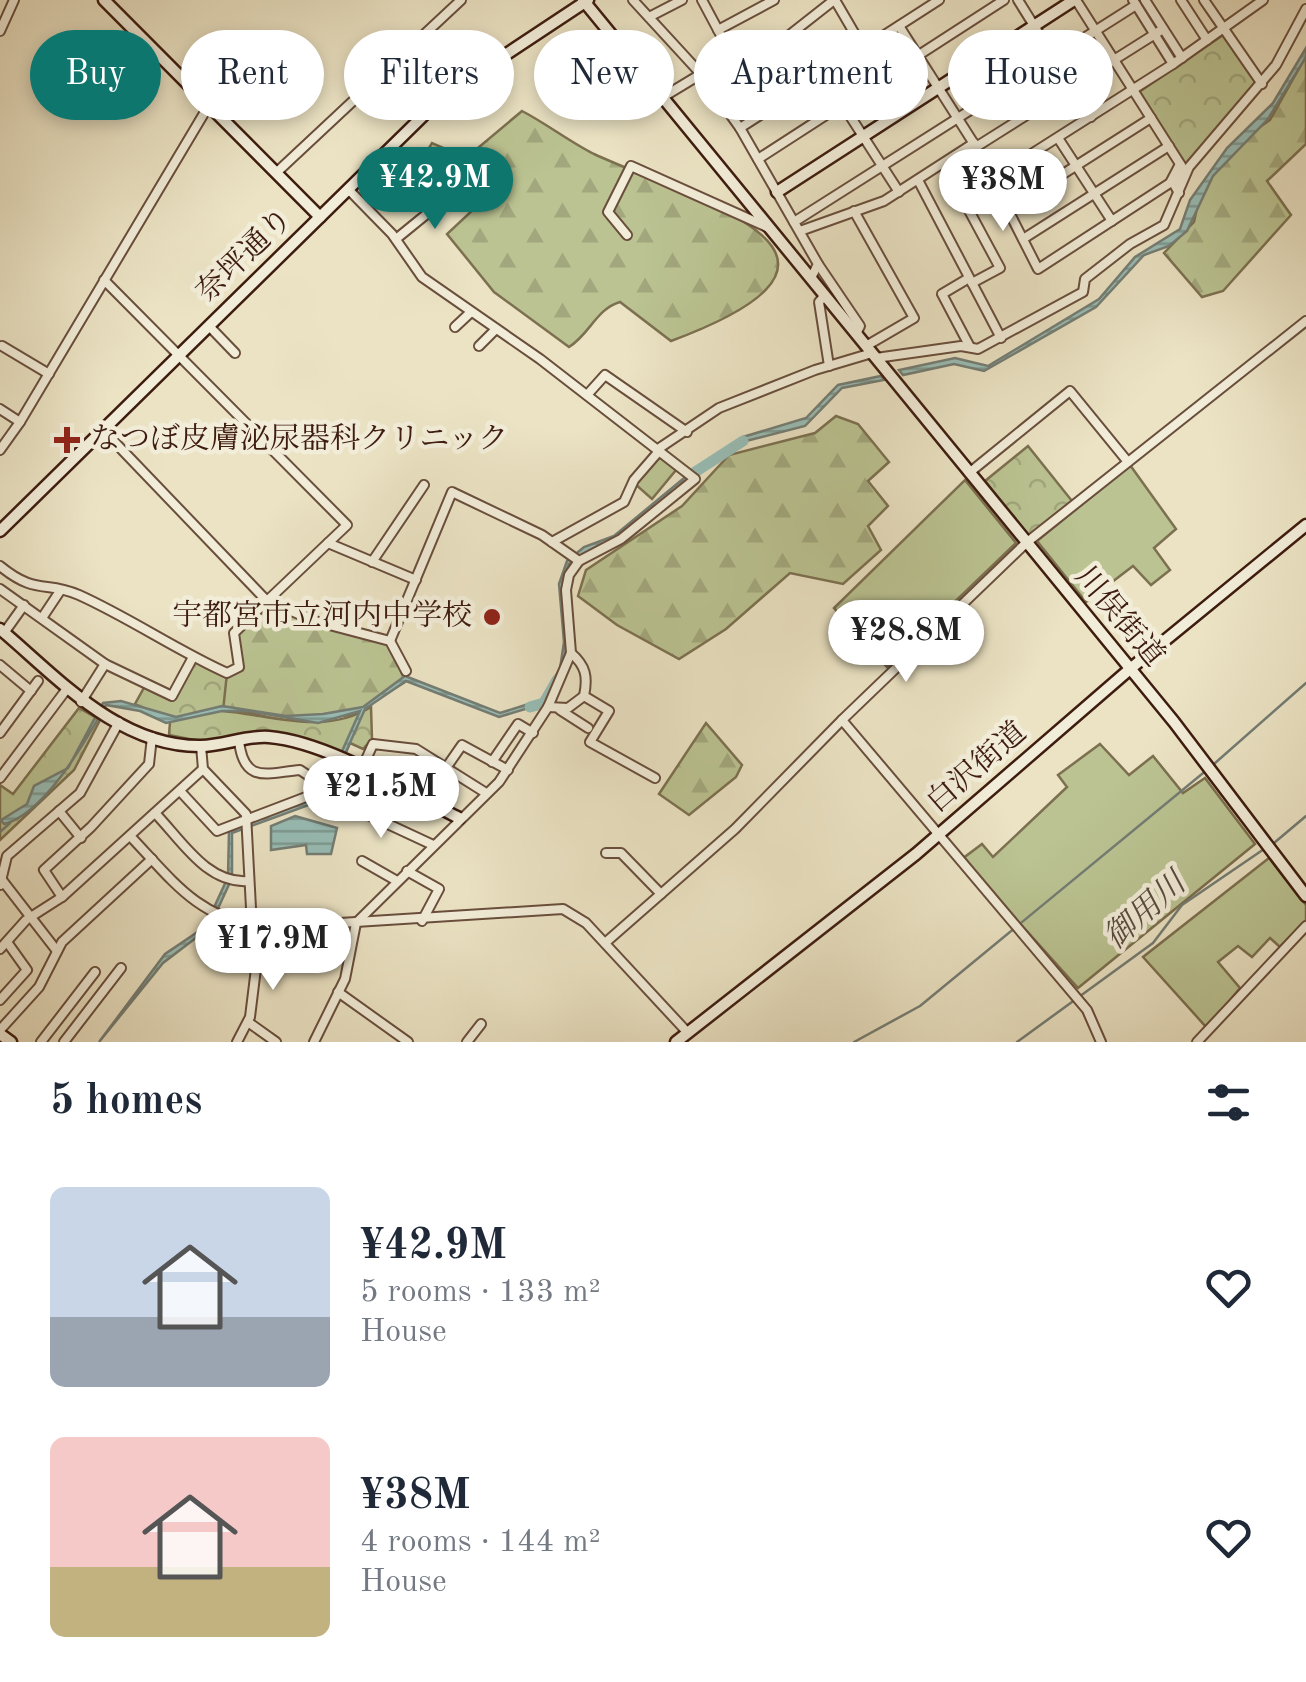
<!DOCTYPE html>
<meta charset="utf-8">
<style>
body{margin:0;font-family:"Old Standard TT","Noto Serif JP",serif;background:#f2f2f3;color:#1f2937;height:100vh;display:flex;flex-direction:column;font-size:38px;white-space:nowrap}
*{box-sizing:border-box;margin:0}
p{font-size:32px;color:#747a83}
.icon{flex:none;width:55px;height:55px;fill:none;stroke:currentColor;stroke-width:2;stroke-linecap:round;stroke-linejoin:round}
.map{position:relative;height:1042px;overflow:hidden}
.details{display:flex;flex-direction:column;background:#fff;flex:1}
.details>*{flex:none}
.hud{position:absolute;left:30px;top:30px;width:1248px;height:90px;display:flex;gap:20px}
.price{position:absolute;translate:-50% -85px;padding:0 22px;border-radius:35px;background:#fff;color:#222;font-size:32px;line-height:65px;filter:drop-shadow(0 2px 5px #0008)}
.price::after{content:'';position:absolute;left:50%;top:60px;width:30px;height:22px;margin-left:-15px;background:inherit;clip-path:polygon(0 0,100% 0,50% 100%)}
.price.on{background:#0f766e;color:#fff}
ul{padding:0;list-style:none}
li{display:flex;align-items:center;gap:30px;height:250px;padding:0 50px}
li span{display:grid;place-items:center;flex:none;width:280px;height:200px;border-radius:15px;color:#555}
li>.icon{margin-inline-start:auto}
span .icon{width:120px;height:120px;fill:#fffc;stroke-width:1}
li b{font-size:42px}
h2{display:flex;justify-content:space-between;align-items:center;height:120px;padding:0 50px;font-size:42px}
.chip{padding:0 35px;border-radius:45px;background:#fff;box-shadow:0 5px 15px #0003;font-size:35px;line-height:90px}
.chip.on{background:#0f766e;color:#fff}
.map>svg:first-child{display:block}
</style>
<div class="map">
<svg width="1306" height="1042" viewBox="0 0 1306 1042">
<defs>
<pattern id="forest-firs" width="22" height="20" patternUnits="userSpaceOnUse" patternTransform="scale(2.5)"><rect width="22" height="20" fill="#bbc392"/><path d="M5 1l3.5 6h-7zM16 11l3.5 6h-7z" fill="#a2a77d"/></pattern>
<pattern id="park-crowns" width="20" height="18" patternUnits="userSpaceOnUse" patternTransform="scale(2.5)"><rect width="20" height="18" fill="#bbc392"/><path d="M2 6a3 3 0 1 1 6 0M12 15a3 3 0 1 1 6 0" fill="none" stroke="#a2a77d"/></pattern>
<pattern id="water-rules" width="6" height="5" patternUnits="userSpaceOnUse" patternTransform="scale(2.5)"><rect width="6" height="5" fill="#98beb7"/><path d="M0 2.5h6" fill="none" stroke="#7d9a93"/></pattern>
</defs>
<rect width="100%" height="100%" fill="#ebe3c4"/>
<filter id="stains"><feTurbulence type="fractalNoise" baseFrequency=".002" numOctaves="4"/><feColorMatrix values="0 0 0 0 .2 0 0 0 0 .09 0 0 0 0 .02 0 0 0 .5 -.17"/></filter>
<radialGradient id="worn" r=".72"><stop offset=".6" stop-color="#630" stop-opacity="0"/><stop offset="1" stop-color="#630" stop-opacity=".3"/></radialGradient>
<g fill="#bbc392" stroke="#7c7050" stroke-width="2.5">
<polygon points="660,455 676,470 652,499 635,484"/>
<polygon points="1130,465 1176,529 1154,548 1170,570 1151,585 1133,566 1086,602 1037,541"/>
<polygon points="965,480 1016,543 887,667 834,608"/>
<polygon points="1100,744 1129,775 1153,756 1183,793 1205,778 1255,844 1078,988 962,859 982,844 993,857 1067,787 1058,775"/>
<polygon points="1269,858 1306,905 1306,920 1280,947 1270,938 1252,957 1238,946 1218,962 1240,988 1207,1028 1143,957"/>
</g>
<g fill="url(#forest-firs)" stroke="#7c7050" stroke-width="2.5">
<polygon points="1306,56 1306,144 1267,181 1291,215 1223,291 1202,297 1164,253 1194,222 1202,185 1240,141 1270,120"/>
<path d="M522,111C547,124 570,142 594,154C698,202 905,254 671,341L620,302C596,309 590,334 569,347L494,292L447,234L476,207L413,174L432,143L466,158Z"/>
<polygon points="836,416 858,424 889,462 868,481 888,506 868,526 881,550 843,584 790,573 726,629 679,659 617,625 578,596 586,570 682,506 729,455 815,433"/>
<polygon points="266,604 390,641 405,682 352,715 283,721 222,706 227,673 236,672 234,633"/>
<polygon points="706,723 742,765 736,777 689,815 659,794"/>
</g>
<g fill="url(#park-crowns)" stroke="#7c7050" stroke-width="2.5">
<polygon points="1223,35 1257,83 1186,165 1139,92"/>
<polygon points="1028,446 1072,501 1028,536 985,481"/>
<path d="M192,659L227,673L223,711C271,715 324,736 371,707L372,739L363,749L350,743L344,757L270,732L199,741L169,735L170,722L135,704L146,684L172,695Z"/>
<polygon points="79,708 100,720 74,770 0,840 0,785 13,794"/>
</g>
<g fill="url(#water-rules)" stroke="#747d74" stroke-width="2.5">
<polygon points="1306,48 1306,57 1268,119 1213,176 1187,231 1169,246 1144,255 1096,307 984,371 954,364 903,375 899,370 955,358 988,366 1099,299 1135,257 1180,229 1190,200 1227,148 1273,103"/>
<polygon points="881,376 884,380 842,388 805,426 746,441 732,452 729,448 743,437 806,418 838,385"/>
<path d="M701,464L703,469L613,541L569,564C559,592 567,616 566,645C566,667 553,685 542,704L499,717L406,681L365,709L325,799L232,833V878L209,928L163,963L99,1042L165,954L205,927L228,877L229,830L322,796L360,711L318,723L249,711H222L166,723L140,711L106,705C86,740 45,814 4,824L1,820L27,804L34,786L68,768L103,703L121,701L176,717L222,706L286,716L323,714L363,707L405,676L500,713L541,700L560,669L564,642L559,584L567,561L584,547L614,536Z"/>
<polygon points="295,816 337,828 331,854 307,854 306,845 271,850 271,826"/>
</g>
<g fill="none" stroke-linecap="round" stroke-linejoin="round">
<g stroke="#747d74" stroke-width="2.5">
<polyline points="1214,764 1306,683"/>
<polyline points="0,832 10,823"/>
<polyline points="1274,843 1306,816"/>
<polyline points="854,1042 920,1006 1208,769"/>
<polyline points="1017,1042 1153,943 1182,905 1267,847"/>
</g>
<g stroke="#98beb7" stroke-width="11">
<polyline points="692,474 743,441"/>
<polyline points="530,707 544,703 557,680"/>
</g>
<defs>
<g id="street">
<polyline points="633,0 701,74 663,97"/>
<polyline points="702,0 741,73 834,0"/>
<polyline points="835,0 863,48"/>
<polyline points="1018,0 1091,117"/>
<polyline points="1076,0 1182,167 1175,186 1179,193"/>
<polyline points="1133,0 1173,64"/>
<polyline points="1145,0 1182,58"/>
<polyline points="1181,0 1207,40"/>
<polyline points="1204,0 1262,84"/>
<polyline points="649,17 682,0"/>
<polyline points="899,26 976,147 1038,269 1170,183 1180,164"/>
<polyline points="718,30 774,0"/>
<polyline points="0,31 14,0"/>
<polyline points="701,74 740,128 818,264 811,278"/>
<polyline points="823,74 899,192"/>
<polyline points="740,128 939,0"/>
<polyline points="1058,138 1112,221"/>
<polyline points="976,147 1163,29"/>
<polyline points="758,159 1004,0"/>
<polyline points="944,164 1000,268 972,283"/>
<polyline points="276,173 461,0"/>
<polyline points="992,179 1173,64 1263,0"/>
<polyline points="918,180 1001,338"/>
<polyline points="1008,209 1151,118"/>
<polyline points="854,211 914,318 866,346"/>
<polyline points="794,222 1136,5"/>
<polyline points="800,231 884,201 974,143"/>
<polyline points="627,235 608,212 631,166 767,227"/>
<polyline points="396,239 450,195"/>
<polyline points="1023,239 1169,146"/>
<polyline points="818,264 860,326 856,334"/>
<polyline points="969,278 942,294 970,347"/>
<polyline points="104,280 347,525 328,543 416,580"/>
<polyline points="825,295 819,302 829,366"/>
<polyline points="209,326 235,353"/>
<polyline points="455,327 471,312"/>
<polyline points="2,346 49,374"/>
<polyline points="479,346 496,329"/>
<polyline points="876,358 961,346 978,349 1083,292 1085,279 1130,244 1164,225 1189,167 1276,65 1306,9"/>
<polyline points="587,395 605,375 687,432"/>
<polyline points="0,409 20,422 0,450"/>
<polyline points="20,422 209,105"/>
<polyline points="103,430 267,601 328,543"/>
<polyline points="658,449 719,408 815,370 872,353"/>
<polyline points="969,473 1070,391 1128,462"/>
<polyline points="552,542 624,502 634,480 660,450"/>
<polyline points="372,562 424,485"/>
<path d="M0,566C37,596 45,580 79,595C130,618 176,650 227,673L239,667L234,633L267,601L318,622L390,641L406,671"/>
<polyline points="0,589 105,664 172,696 192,659"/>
<polyline points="42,618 60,591"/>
<polyline points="4,633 24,605"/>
<polyline points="390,641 452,492 542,535 579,561"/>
<path d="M571,653C586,666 588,677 584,696L609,711L590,742L655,778"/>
<polyline points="0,665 31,691"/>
<polyline points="81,702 105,664"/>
<polyline points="548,707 568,708 584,696"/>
<polyline points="560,710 588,728"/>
<polyline points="0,733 38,681"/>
<path d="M239,741C244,786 270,772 300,770L309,776L314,794"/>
<polyline points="201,746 203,769 246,814 252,927"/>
<polyline points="492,762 518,724 533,733"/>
<polyline points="446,768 462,745 508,770"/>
<polyline points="0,778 66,690"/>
<polyline points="180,791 217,831 319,792 433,845"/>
<polyline points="346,804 373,744 416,749 486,793"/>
<polyline points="59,811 81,838"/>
<path d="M155,813C182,841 207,884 248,881"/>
<path d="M131,837C174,882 196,916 261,928L563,909L586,923L688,1033"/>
<polyline points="606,853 621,853 661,894"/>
<polyline points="362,861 397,881"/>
<polyline points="407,871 439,889 422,921"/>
<polyline points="2,880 57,951"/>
<polyline points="0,885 7,856 80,793 119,722"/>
<polyline points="62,897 44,870 91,827 149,764 152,737"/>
<polyline points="605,943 735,829 842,720"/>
<polyline points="0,949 26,920 62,897 203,769"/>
<polyline points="338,992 408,1042"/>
<polyline points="0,1000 27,970 7,942"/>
<polyline points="248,1022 276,1042"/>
<polyline points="0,1030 39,987 62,942 152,859"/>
<polyline points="41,1042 95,972"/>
<polyline points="64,1042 121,968"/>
<polyline points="237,1042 250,1017 261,928"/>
<polyline points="314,1042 345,979 356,923 499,782 548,707 571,653 566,590 569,575 579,561 621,539 695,479 540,359 422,277 392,234 348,189"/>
<polyline points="467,1042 481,1024"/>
<polyline points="1101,1042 1087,1010 842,720 1026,543 1306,321"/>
<polyline points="1197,1042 1306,926"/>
</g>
<g id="secondary">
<polyline points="104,0 320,217"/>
<polyline points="583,0 1174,722 1306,896"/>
<polyline points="777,192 1074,0"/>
<polyline points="0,531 427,112 472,77 588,0"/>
<path d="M0,629C56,676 118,747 201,746C223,746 247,735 269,737C328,742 406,791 459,818"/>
<polyline points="0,1034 11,1042"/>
<polyline points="676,1042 916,854 1130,669 1306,525"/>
</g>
</defs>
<use href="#street" stroke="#694e3c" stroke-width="12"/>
<use href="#secondary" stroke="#3e1c0f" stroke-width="15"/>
<use href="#street" stroke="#f2edd9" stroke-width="8"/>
<use href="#secondary" stroke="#f2edd9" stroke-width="10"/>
</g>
<g fill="#8f2418" stroke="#f2edd9" stroke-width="4">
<path d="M62 425h10v10h10v10h-10v10h-10v-10h-10v-10h10z"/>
<circle cx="492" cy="617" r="10"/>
</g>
<g text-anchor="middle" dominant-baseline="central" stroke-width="9" stroke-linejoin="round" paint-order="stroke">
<g font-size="30" fill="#3e1c0f" stroke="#f2edd9">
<text transform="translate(245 256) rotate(-44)">奈坪通り</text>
<text transform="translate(1119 617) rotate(50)">川俣街道</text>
<text transform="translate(977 768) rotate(-41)">白沢街道</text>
</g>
<g font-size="30" fill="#3e1c0f" stroke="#f2edd9" text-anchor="start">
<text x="90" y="440">なつぼ皮膚泌尿器科クリニック</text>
<text x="472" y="617" text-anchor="end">宇都宮市立河内中学校</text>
</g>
<g font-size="32" font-style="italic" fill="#594d41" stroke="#f2edd9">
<text transform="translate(1146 912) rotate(-42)">御用川</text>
</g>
</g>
<rect width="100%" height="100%" filter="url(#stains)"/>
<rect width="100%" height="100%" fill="url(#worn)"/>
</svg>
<b class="price on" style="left:435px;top:232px">¥42.9M</b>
<b class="price" style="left:1003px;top:234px">¥38M</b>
<b class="price" style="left:906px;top:685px">¥28.8M</b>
<b class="price" style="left:381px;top:841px">¥21.5M</b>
<b class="price" style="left:273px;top:993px">¥17.9M</b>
<div class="hud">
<a class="chip on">Buy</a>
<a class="chip">Rent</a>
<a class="chip">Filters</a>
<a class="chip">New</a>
<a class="chip">Apartment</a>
<a class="chip">House</a>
</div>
</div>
<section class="details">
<h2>5 homes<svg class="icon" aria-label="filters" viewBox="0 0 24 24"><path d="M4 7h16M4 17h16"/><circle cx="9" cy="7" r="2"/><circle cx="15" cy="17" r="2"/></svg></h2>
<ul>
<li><span style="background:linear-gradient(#c9d6e8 65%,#9aa5b1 0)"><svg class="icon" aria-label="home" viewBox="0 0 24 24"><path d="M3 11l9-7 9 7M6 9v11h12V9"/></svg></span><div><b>¥42.9M</b><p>5 rooms · 133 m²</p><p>House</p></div><svg class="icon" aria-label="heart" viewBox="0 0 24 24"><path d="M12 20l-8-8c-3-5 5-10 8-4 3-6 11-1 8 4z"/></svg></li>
<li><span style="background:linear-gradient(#f6c9c9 65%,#c2b280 0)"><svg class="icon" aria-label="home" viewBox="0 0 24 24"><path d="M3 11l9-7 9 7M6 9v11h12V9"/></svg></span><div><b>¥38M</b><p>4 rooms · 144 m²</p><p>House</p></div><svg class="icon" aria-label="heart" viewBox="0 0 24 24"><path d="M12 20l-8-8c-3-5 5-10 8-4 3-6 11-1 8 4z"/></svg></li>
</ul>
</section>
